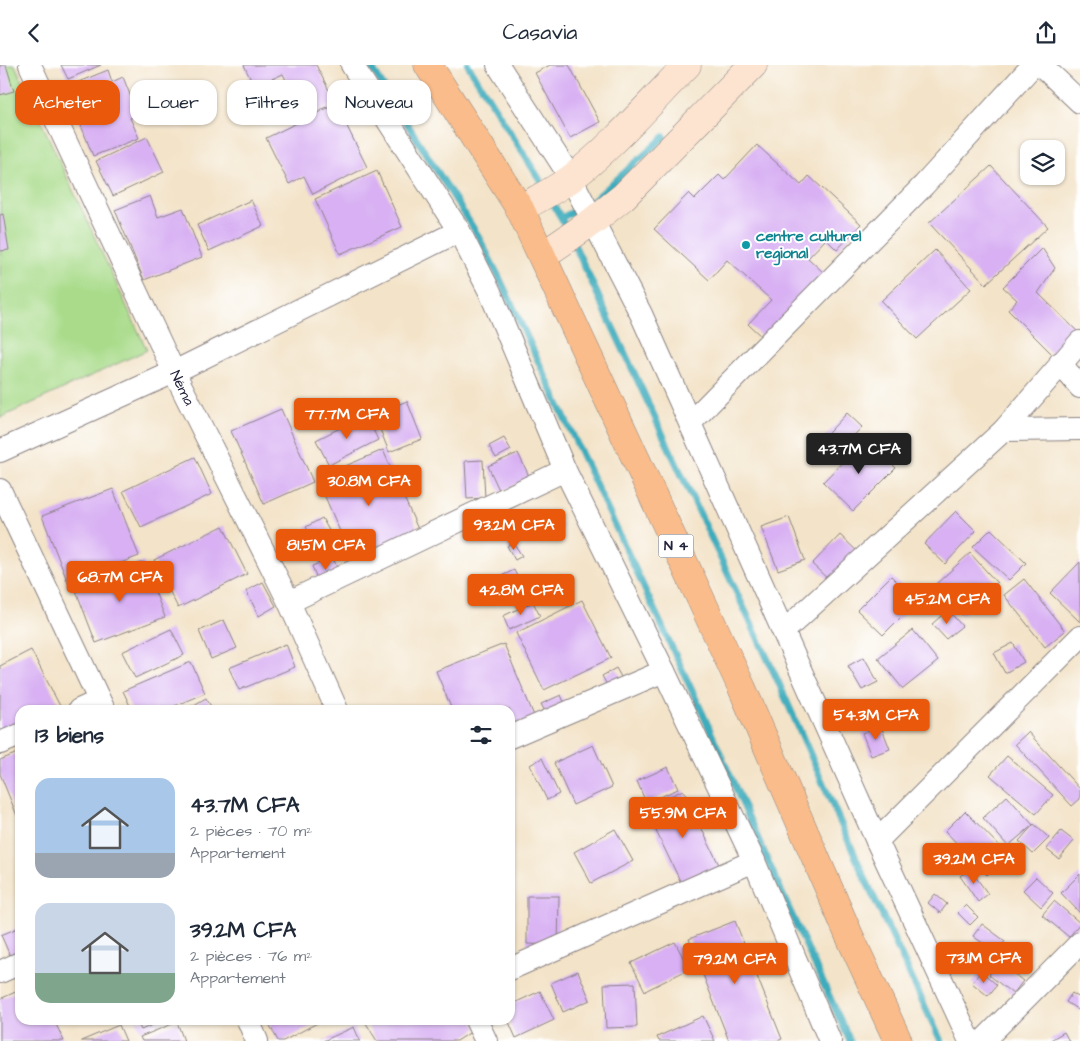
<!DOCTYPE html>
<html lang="fr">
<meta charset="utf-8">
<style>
body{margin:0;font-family:"Architects Daughter",sans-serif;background:#f6f6f7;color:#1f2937;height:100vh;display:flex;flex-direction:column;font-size:19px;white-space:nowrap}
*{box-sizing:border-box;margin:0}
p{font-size:16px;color:#747a83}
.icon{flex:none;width:28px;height:28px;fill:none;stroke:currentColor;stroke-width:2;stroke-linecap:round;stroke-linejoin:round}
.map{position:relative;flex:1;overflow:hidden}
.side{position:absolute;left:15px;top:640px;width:500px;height:320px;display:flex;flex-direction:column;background:#fff;border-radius:15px;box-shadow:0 1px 4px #0004}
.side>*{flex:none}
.guide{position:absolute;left:15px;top:15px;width:500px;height:45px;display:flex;gap:10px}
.fabs{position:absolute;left:1020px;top:75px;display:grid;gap:10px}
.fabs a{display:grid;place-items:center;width:45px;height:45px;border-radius:10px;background:#fff;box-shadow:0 1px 4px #0004;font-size:25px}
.price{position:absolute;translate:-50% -42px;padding:0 11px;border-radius:5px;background:#ea580c;color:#fff;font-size:16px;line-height:32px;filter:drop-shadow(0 1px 2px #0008)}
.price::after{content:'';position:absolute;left:50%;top:30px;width:15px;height:11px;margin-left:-8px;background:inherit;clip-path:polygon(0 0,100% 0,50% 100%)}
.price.selected{background:#222;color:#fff}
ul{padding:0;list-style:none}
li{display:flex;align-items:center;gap:15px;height:125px;padding:0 20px}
li span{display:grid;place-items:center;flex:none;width:140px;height:100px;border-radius:15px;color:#555}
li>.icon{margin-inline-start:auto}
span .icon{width:60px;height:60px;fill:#fffc;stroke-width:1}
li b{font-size:21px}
h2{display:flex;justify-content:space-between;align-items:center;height:60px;padding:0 20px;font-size:21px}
.pill{padding:0 18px;border-radius:15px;background:#fff;box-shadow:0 1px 4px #0004;font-size:18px;line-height:45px}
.pill.selected{background:#ea580c;color:#fff}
header{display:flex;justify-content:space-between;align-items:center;height:65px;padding:0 20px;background:#fff;font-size:22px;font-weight:600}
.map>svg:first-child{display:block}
</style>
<header><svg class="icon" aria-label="back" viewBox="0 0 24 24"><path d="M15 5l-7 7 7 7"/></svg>Casavia<svg class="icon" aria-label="share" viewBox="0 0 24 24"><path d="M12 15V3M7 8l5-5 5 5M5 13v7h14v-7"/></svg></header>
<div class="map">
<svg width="1080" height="976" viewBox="0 0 1080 976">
<rect width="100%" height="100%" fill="#fff"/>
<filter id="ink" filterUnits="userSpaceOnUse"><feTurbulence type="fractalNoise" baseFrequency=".02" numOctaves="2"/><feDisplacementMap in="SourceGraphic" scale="10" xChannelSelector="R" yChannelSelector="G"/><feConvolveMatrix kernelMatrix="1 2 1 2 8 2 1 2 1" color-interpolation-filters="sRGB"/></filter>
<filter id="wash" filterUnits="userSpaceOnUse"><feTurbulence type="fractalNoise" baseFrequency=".0096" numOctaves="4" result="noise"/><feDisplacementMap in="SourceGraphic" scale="20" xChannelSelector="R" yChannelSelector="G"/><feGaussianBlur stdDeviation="1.12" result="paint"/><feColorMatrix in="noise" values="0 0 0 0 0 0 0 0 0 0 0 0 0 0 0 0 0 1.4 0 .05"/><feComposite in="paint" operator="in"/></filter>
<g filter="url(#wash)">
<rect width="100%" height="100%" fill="#f3e3c8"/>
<polygon fill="#a9db8a" stroke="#667e62" points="0,0 15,0 147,285 0,353"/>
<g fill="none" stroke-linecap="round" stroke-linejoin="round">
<g stroke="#3eacbc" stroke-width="7">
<polyline points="370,0 477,169 499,212 702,647 789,844 850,976"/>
<polyline points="468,0 545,123"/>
<polyline points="550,132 568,167"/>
<polyline points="561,153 593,136 664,72"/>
<polyline points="573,177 777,614 864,811 941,976"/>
</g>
</g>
<g id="blocks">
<g fill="#d8b0f3">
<polygon points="0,0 6,0 14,26 0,30"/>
<polygon points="61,0 101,0 68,14"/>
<polygon points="244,0 316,0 336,39 303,50 283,9 254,22"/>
<polygon points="550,0 569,0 600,57 570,73 535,8"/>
<polygon points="108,5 112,17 123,12 138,50 130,53 139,73 93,91 66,22"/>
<polygon points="336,39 367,102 313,129 304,111 289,119 266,73"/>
<polygon points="147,72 164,107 113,131 96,96"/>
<polygon points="757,80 801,120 809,111 861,159 837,185 826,174 808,193 824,208 763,273 748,259 771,235 727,195 709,215 654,164 689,128 695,134 719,110 724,115"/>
<polygon points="991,101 1048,162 986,219 929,158"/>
<polygon points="377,106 402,162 340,189 315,134"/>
<polygon points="150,131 158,152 183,143 202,192 144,215 115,145"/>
<polygon points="251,135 263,161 209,186 197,160"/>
<polygon points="3,149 9,185 0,186 0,150"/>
<polygon points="1042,183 1055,203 1038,228 1078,267 1054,291 1008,245 1017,235 1003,222"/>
<polygon points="935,185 971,224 917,274 881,236"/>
<polygon points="407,336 422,374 389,387 374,349"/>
<polygon points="281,344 313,417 264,439 231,366"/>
<polygon points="847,348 862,362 829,397 814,383"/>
<polygon points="366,350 378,375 329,400 316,375"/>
<polygon points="504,373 511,385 496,393 489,381"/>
<polygon points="865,374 896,403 853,446 823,417"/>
<polygon points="383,385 421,471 354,499 317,413"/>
<polygon points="518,388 530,413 500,427 488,401"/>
<polygon points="195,392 212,429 141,462 123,426"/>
<polygon points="483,395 485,433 467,434 465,396"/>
<polygon points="113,424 139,491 68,518 42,451"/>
<polygon points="956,446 976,466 945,499 924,479"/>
<polygon points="789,452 805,495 778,505 761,462"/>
<polygon points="322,453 336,478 320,487 306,462"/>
<polygon points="557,454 563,461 549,472 543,464"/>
<polygon points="223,461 247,509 178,543 154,495"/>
<polygon points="991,464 1026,498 1009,515 973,482"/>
<polygon points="840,470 859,488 831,517 812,499"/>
<polygon points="513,477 522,491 515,495 507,481"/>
<polygon points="970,488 997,518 962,550 935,520"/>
<polygon points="333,493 340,510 319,519 312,501"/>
<polygon points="143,497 165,552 96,578 75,523"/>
<polygon points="1080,497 1080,557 1050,528"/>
<polygon points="514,505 523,524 493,538 485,519"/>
<polygon points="891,511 917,536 883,570 857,545"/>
<polygon points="1024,514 1065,566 1045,582 1004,530"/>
<polygon points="263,517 276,541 259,551 246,526"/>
<polygon points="582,535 611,593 544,625 516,568"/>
<polygon points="533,537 540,551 509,565 503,551"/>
<polygon points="948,545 962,561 946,574 932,559"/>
<polygon points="224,555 237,583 211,594 199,566"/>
<polygon points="171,564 184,590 135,613 122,587"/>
<polygon points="913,565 938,596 903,624 878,593"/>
<polygon points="1013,578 1024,597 1005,608 994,588"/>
<polygon points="286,579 295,602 239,625 229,603"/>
<polygon points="504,579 535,653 510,663 510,645 452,645 436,606"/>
<polygon points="31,585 60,641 52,645 20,645 20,662 0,667 0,601"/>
<polygon points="864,592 878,617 862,625 848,601"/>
<polygon points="191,597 205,628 165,645 132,645 123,626"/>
<polygon points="616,603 625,619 611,627 602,611"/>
<polygon points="561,630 567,644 548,652 541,639"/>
<polygon points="206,633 213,645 185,645"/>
<polygon points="881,661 890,684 871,691 862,668"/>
<polygon points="1028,667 1080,724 1080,734 1072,741 1015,679"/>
<polygon points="593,680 612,722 573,740 554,698"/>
<polygon points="20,687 20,758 0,709 0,695"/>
<polygon points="1007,691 1053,730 1036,749 990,710"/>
<polygon points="542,693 559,729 547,735 530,700"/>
<polygon points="668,702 678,724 646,738 637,716"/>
<polygon points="683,725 721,804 683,822 645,743"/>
<polygon points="1007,731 1033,760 1008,781 983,753"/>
<polygon points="965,746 1008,790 987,810 945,766"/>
<polygon points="1034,759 1049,773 1033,789 1019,776"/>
<polygon points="615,764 633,796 591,818 574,787"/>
<polygon points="1061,766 1074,776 1059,794 1046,784"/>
<polygon points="970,804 988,829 978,837 960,811"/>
<polygon points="1080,809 1080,848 1061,828"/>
<polygon points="1036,812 1053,828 1041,842 1023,825"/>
<polygon points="935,829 947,839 940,848 928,838"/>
<polygon points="527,831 559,831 558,880 527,879"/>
<polygon points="1054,836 1080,858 1069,872 1042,850"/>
<polygon points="966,840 978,852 970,860 958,848"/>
<polygon points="735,856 782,974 777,976 729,976 689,874"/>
<polygon points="982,859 1005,876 996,888 973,871"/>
<polygon points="20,862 20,897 14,900 1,870"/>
<polygon points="675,877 689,904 645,926 631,898"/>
<polygon points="999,897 1023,916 1013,929 989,910"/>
<polygon points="578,906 590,935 563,947 551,918"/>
<polygon points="981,906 997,920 988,931 972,918"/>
<polygon points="635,918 637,962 606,963 604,919"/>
<polygon points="20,925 20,955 54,955 64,976 0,976 0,934"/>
<polygon points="540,926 554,955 516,973 508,955 510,955 510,940"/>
<polygon points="1072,928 1080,933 1080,946 1066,937"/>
<polygon points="703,951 715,976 659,976 657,972"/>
<polygon points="136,955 164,955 141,965"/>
<polygon points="267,955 323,955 283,976 278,976"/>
<polygon points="364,955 472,955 477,963 457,976 377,976"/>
<polygon points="177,957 184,976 142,976 140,972"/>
<polygon points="119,960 126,976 81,976"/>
<polygon points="354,962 360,976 323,976"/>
<polygon points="1064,967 1069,976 1049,976"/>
</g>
</g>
</g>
<g filter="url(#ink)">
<use href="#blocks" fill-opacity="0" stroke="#8a8282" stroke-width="1"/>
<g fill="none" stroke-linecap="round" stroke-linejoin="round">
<defs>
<g id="street">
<polyline points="30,0 174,307 289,537 337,645"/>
<polyline points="352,0 459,166 490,227 565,405 664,606 754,796 830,976"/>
<polyline points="498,0 571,113 641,249 877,776 970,976"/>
<polyline points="1041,0 1080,37"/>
<polyline points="1060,298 1080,322"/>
<polyline points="690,358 924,120 1033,0"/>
<polyline points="1004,365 1080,364"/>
<polyline points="0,386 174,307 459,166"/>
<polyline points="0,425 104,645"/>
<polyline points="289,537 565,405"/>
<polyline points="784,566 1004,365 1080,277"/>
<polyline points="79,645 99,636"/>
<polyline points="510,672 664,606"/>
<polyline points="0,678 20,670"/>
<polyline points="877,776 1080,572"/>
<polyline points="510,904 754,796"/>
<polyline points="0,907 20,898"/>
<polyline points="248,955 257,976"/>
<polyline points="476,955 486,976"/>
<polyline points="983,976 1080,878"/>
</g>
<g id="secondary">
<path d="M520,144C537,134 557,124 573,112C615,79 650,38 687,0"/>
<polyline points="542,191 593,156 623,132 753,0"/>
</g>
<polyline id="highway" points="428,0 520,144 742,623 849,870 898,976"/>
</defs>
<use href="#street" stroke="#8a8282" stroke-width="24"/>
<use href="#secondary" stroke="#8a8282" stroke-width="29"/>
<use href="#highway" stroke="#8a8282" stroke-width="29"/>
<use href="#street" stroke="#fff" stroke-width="22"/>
<use href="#secondary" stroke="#fde4d0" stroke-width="28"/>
<use href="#highway" stroke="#f9bc8a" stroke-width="28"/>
</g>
</g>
<circle fill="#0f9aa8" stroke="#fff" stroke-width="2" cx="746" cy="180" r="5"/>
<g text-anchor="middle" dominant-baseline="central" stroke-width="4" stroke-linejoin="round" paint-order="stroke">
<rect fill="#fff" stroke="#646476" stroke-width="1" x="658.5" y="469.5" width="35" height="23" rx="4"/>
<g font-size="14" font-weight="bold" fill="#22223b">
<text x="676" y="481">N 4</text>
</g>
<g font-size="15" font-weight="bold" fill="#0d838f" stroke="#fff" text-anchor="start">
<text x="756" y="171">centre culturel<tspan x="756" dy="17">regional</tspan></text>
</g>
<g font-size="15" fill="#22223b" stroke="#fff">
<text transform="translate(182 323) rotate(64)">Néma</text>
</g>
</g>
</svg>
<div class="fabs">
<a><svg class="icon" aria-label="layers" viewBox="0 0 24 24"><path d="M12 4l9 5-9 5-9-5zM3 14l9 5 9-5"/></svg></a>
</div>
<b class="price" style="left:347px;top:375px">77.7M CFA</b>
<b class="price selected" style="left:859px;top:410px">43.7M CFA</b>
<b class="price" style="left:369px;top:442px">30.8M CFA</b>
<b class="price" style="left:514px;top:486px">93.2M CFA</b>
<b class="price" style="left:326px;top:506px">81.5M CFA</b>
<b class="price" style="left:120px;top:538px">68.7M CFA</b>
<b class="price" style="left:521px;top:551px">42.8M CFA</b>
<b class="price" style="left:947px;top:560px">45.2M CFA</b>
<b class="price" style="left:876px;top:676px">54.3M CFA</b>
<b class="price" style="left:683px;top:774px">55.9M CFA</b>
<b class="price" style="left:974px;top:820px">39.2M CFA</b>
<b class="price" style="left:984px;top:919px">73.1M CFA</b>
<b class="price" style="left:735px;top:920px">79.2M CFA</b>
<div class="guide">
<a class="pill selected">Acheter</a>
<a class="pill">Louer</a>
<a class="pill">Filtres</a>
<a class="pill">Nouveau</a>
</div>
<section class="side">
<h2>13 biens<svg class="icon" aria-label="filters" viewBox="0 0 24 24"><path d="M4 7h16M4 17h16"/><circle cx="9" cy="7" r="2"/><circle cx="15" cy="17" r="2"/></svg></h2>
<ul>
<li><span style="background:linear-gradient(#a9c7e8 75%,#9aa5b1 0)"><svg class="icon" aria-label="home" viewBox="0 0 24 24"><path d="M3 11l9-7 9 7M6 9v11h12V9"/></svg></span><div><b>43.7M CFA</b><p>2 pièces · 70 m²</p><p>Appartement</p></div></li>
<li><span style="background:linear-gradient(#c9d6e8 70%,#7fa58c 0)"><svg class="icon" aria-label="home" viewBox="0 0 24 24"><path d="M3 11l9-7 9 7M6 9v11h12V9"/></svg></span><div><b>39.2M CFA</b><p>2 pièces · 76 m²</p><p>Appartement</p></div></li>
</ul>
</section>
</div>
